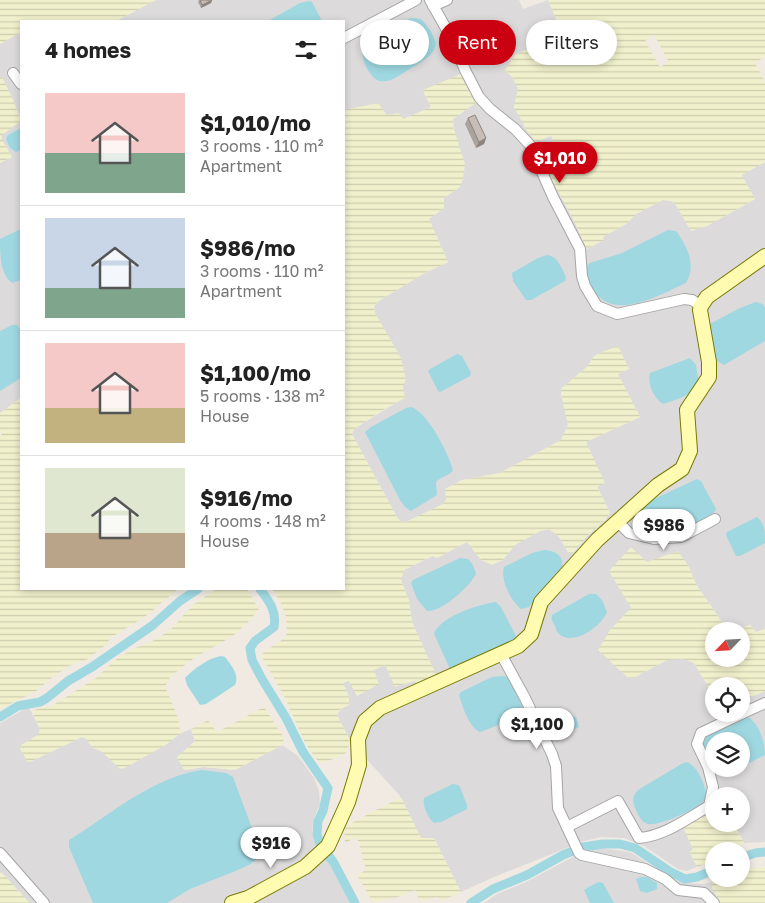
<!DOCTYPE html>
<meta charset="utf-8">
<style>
body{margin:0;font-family:"Golos Text",sans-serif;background:#f6f6f6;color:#222;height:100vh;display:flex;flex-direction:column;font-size:19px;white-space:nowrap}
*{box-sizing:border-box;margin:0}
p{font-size:16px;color:#767676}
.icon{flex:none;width:28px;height:28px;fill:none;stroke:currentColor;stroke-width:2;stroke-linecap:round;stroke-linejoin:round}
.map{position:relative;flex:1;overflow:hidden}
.drawer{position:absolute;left:20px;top:20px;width:325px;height:570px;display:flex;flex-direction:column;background:#fff;border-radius:0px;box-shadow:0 2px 8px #0003}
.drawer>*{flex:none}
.hud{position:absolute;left:360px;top:20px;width:330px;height:45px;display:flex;gap:10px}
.needle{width:32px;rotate:245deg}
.tools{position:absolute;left:705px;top:622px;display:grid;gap:10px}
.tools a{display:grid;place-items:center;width:45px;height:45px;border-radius:50%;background:#fff;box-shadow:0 2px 8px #0003;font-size:25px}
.price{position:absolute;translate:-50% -42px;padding:0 11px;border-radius:18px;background:#fff;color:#222;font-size:16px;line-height:32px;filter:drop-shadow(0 1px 2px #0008)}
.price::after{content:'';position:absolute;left:50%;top:30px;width:15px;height:11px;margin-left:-8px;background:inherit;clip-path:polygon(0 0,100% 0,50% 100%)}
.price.selected{background:#cb0011;color:#fff}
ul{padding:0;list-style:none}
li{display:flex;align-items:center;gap:15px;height:125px;padding:0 25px}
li+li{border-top:1px solid #e0e0e0}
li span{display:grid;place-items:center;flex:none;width:140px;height:100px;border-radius:0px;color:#555}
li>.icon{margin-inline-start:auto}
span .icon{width:60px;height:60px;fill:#fffc;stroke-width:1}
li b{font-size:21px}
h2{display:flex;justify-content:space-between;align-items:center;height:60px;padding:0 25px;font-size:21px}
.tag{padding:0 18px;border-radius:22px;background:#fff;box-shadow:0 2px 8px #0003;font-size:18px;line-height:45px}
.tag.selected{background:#cb0011;color:#fff}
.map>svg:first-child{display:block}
</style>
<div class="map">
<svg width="765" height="903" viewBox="0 0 765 903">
<defs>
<pattern id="farmland-rules" width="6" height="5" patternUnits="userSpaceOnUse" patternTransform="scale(1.25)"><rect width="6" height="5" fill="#f0f0cc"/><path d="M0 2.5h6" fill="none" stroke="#cdcdaf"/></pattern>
</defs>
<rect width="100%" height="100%" fill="#f0eae3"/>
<g fill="#dcdadb" fill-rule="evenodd">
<path d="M156,0H519L523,9L548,0L560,28L539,44L515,55L505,70L512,77L518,88L514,107L536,142L551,135L564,164L548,171L572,217L587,249L604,240L602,237L626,224L636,214L663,200L671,201L676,205L691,231L707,226L755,199L741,175L765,162V629L756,632L750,625L728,631L696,584L688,565L647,563L609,571L632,608L624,615L635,677L667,660L683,658L694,663L714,696V714H741V701L765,691V842L744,843L734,824H741V796H714V809L682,825L693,849L690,853L697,867L686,871L678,869L644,846L624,838L601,837L584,841L494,877L461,892L434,838H421L401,797L351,742L337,715L349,697L343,683L349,680L357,696L374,670L385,665L415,681L417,685L436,675L412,622L409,601L401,580L404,570L433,556L437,558L467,542L481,560H503L515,545L540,531L550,529L560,538L569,554L573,553L587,536L605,520L610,513L597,486L604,483L586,442L640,417L618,374L629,369L618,346L594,356L588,366L561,389V394L568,425L561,440L500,473L462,480L445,489L446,500L443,504L406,522H402L398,519L352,434L354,429L405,397L387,335L375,313L374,307L377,302L423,274L448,262L429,219L444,208V198L460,187L453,119L476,102L461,74L423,91L431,107L403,120L360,107L344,110V21H116ZM714,741H741V769H714Z"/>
<polygon points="21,32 21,119 13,100 2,78 0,78 0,44"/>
<polygon points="21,121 21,398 0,413 0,163 12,157 2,140 1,135"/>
<polygon points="25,709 30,709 40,729 30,762 82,737 86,739 93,748 101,751 164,746 181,733 191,729 195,741 178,757 185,770 204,767 235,770 282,745 298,756 314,778 319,791 320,804 314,818 312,831 316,845 332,868 350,903 30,903 0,871 0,723"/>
<polygon points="602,848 630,852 673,879 685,883 703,884 712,882 712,887 720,903 484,903 497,894 526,882 584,851"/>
</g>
<g fill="url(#farmland-rules)" fill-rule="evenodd">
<polygon points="0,0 156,0 116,21 21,21 21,32 0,44"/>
<path d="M548,0H765V56L755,63L765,82V162L742,175L755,199L707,226L691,231L676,205L671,201L663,200L636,214L626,224L603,237L604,240L587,249L572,217L547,171L564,163L551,136L536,142L527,131L514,107L518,88L512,77L505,70L515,55L539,44L560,28ZM654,35L669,62L660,67L645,41Z"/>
<polygon points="461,74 476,103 453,119 453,126 465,164 463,179 460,187 444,198 444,208 429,219 448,262 423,274 377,302 374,307 375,313 401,358 406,379 403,387 405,398 383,410 354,429 352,434 398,519 402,522 406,522 443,504 446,500 445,489 462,480 500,473 561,440 568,425 561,394 561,389 588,366 594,356 602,352 618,346 629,369 618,374 640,417 586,442 605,483 597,487 610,513 605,520 587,536 573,553 569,554 560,538 549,529 540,531 515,545 503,560 492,565 481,560 467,542 437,558 432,556 404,570 401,580 409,601 412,622 436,675 418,685 415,681 395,687 385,665 374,670 379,684 357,696 349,681 343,683 349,697 349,705 339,710 337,715 351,742 345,754 323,763 318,761 305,743 285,698 262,657 263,653 286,637 287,631 286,617 280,601 272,589 344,589 344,110 378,103 387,115 399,113 403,119 431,107 423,90"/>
<polygon points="2,77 13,100 21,121 2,135 2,140 12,157 0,163 0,78"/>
<polygon points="21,398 21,589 178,589 146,616 110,638 107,644 88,659 69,666 54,676 35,692 0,709 0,436 2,434 0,430 0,413"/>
<path d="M631,547L647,562L678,551L688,565L696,584L728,631L750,625L756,632L765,629V691L741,701V686H714V696L694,663L683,659L667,660L635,677L628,678L598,650L610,630L631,608L609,571ZM714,631H741V659H714Z"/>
<polygon points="216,589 247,589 259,609 250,620 233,636 194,658 170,677 165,686 178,718 181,733 164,746 125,768 120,769 101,751 93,748 86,739 82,737 30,762 27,761 20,749 21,745 38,735 40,729 32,711 45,706 50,707 96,678 114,661 130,650 157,639 171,629 193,605"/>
<polygon points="264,707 284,738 282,745 235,770 204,767 184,770 177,757 195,741 191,729 208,720 217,732"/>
<polygon points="401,797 421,838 434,838 461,892 441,901 437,897 420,901 415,890 398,897 375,902 371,899 357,875 366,870 357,837 345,843 344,827"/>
<polygon points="714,809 714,824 734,824 744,843 730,851 714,851 714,861 697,867 690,852 693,849 682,825"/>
<polygon points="765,867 765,903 720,903 712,887 712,882 717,879 741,879 741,870"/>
<polygon points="0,871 26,899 30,903 0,903"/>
</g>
<g fill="#9fd8e1">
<polygon points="309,1 312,2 322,21 268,21 300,3"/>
<path d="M411,18L421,19C447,48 435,54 408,70C400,75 390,83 380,81C370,79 360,58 363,49L402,22Z"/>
<polygon points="21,128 21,150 16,152 10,148 6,139 8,135"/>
<path d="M21,229V280L12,283C0,274 0,255 0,239Z"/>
<path d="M668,230L676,231C687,246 697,265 686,283C661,294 615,322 594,291C589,284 585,275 587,266L590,263L622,253Z"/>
<path d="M547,255C558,256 562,269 566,277L565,281L531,300H526L513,281L512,273L538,258Z"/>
<polygon points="756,302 763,304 765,308 765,341 724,365 717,361 708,325 740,308"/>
<polygon points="12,325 17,325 21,330 21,378 0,391 0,331"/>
<polygon points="457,354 462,356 471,373 470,376 440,392 438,391 428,371 430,369"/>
<path d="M690,358L696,365L699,383C691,396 678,399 663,404C654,398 647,384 650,373Z"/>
<path d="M411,407C428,412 448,453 453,470C450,476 441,476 436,482L437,495L411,511L405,507L400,500L365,432L371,427L406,408Z"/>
<path d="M697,479L701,481L716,509C712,519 685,531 674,533C668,535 661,535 654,535L642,509L652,500Z"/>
<path d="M757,517C765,523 765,533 765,543L740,556H736L726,535L727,532Z"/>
<path d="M544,550C557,551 564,556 562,569L529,607L521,609C511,601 500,580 504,567L532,553Z"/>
<path d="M460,558L468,559L473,565L476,574C469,587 442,612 427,611L417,599L411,583L413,580Z"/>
<path d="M589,594H596L602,600L607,612C602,626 572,648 558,633C556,631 556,628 555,626C553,622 551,620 552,615Z"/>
<path d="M496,602L501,607L516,636L515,639L459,667L450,669L434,634C439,617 479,604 496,602Z"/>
<path d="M221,656L225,657C231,665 240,675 235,685L206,704L200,705L187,685L185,678C194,669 208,658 221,656Z"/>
<path d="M503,676L509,677L523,708L522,712L496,726L480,732C468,726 463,707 459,695L461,692L492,677Z"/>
<polygon points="572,716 576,717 579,727 554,736 551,734 549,727 551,724"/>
<path d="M747,716C759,723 765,742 765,755L741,767V741H714V769H737L726,774L719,775C713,770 703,751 702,744C702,740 703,739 706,736Z"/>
<path d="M687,762C695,766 698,772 702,780C704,785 707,792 706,798C704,807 657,827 648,824C642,823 638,815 636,810C632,801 632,797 638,790L683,763Z"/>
<path d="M202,770L226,773L233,777L256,839L260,853L258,858L249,865L233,872L190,889L167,903H93L69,847V840C77,835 85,830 92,825C126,802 161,776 202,770Z"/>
<path d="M453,784L458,785L460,787L467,805V809L441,822L434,823C428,818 422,805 424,798Z"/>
<polygon points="641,877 647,877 657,883 657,889 647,893 640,891 636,879"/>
<polygon points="598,882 603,883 614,903 590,903 584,890"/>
</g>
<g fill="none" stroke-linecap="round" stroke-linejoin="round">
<g stroke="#9fd8e1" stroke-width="9">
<path d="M260,589C269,601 277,611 274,627L255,641L250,648L252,660L262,679L286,718L303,752L328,788L323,811L318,821L317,834L320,844L334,863L355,903"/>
<polyline points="0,717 18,706 40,702 47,698 68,681 92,667 153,625 180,601 198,589"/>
<polyline points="741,858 755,853 765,852"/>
<polyline points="471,903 493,889 527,875 563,855 583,847 603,844 620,844 635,848 669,871 685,879 697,877 714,870"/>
</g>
<defs>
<g id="street">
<polyline points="430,0 452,39 465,70 479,97 490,109 515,129 530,145 553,197 580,249 582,276 585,286 597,306 617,314 684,299 692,300 701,306"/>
<polyline points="433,6 447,0"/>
<polyline points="344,38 416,0"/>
<polyline points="13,73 21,84"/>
<polyline points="617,521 629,533 654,539 681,537 715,519"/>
<polyline points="501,654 525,698 552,754 556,766 558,808 579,853 582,855 645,869 665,879 678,890 704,893 714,903"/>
<polyline points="741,714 765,703"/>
<path d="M567,827L618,801L639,838C664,836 687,819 709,806L713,787L708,767L697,744L701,733L741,714"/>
<polyline points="0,853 44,903"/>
</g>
<polyline id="secondary" points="232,903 248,898 305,867 328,846 348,802 359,765 358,739 365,721 380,708 518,646 531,634 541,602 597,540 658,485 682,469 690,451 687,410 709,377 709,362 700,310 701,306 707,297 765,256"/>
</defs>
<use href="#street" stroke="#a5a5a5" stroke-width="12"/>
<use href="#secondary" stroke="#767900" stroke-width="16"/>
<use href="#street" stroke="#fff" stroke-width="10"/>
<use href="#secondary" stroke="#fffcb2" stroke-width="14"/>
</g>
<g fill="#aca29d">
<polygon points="199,0 212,0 211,3 201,8 198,2"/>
<polygon points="468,118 486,138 484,144 476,148 465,124"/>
</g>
<g fill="#8c847f">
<polygon points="212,0 211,3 201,8 202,5"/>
<polygon points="486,138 484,144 476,148 479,142"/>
</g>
<g fill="#c8bcb6" stroke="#8c847f">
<polygon points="200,0 212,0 202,5"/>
<polygon points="475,115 486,138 479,142 468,118"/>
</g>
</svg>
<div class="tools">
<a><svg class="needle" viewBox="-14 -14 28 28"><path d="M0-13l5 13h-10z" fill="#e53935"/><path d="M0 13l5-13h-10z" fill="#767676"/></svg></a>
<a><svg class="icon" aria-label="locate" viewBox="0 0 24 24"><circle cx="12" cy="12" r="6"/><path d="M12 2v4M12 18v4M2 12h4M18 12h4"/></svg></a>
<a><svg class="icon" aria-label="layers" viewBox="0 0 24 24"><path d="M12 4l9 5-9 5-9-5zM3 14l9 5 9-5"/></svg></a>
<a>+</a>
<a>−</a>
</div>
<b class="price selected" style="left:560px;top:184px">$1,010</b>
<b class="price" style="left:664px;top:551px">$986</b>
<b class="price" style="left:537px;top:750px">$1,100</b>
<b class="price" style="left:271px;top:869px">$916</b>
<div class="hud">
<a class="tag">Buy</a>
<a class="tag selected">Rent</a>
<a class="tag">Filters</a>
</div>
<section class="drawer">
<h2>4 homes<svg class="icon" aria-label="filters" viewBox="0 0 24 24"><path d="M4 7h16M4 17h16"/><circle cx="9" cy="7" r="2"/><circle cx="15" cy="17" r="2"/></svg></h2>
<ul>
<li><span style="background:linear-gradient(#f6c9c9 60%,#7fa58c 0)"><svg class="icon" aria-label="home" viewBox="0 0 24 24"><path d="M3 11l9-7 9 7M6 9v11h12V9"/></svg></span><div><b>$1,010/mo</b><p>3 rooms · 110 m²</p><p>Apartment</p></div></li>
<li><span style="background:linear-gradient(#c9d6e8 70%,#7fa58c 0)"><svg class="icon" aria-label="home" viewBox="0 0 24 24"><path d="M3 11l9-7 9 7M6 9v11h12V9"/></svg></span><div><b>$986/mo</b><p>3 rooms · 110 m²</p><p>Apartment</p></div></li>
<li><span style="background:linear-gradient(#f6c9c9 65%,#c2b280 0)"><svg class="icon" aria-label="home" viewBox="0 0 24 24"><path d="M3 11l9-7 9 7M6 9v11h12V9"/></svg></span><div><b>$1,100/mo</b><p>5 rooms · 138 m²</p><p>House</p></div></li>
<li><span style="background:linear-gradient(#dfe7d0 65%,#b9a48a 0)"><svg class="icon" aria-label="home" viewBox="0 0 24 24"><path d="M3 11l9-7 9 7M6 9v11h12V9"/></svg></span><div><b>$916/mo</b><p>4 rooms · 148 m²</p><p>House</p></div></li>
</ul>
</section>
</div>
